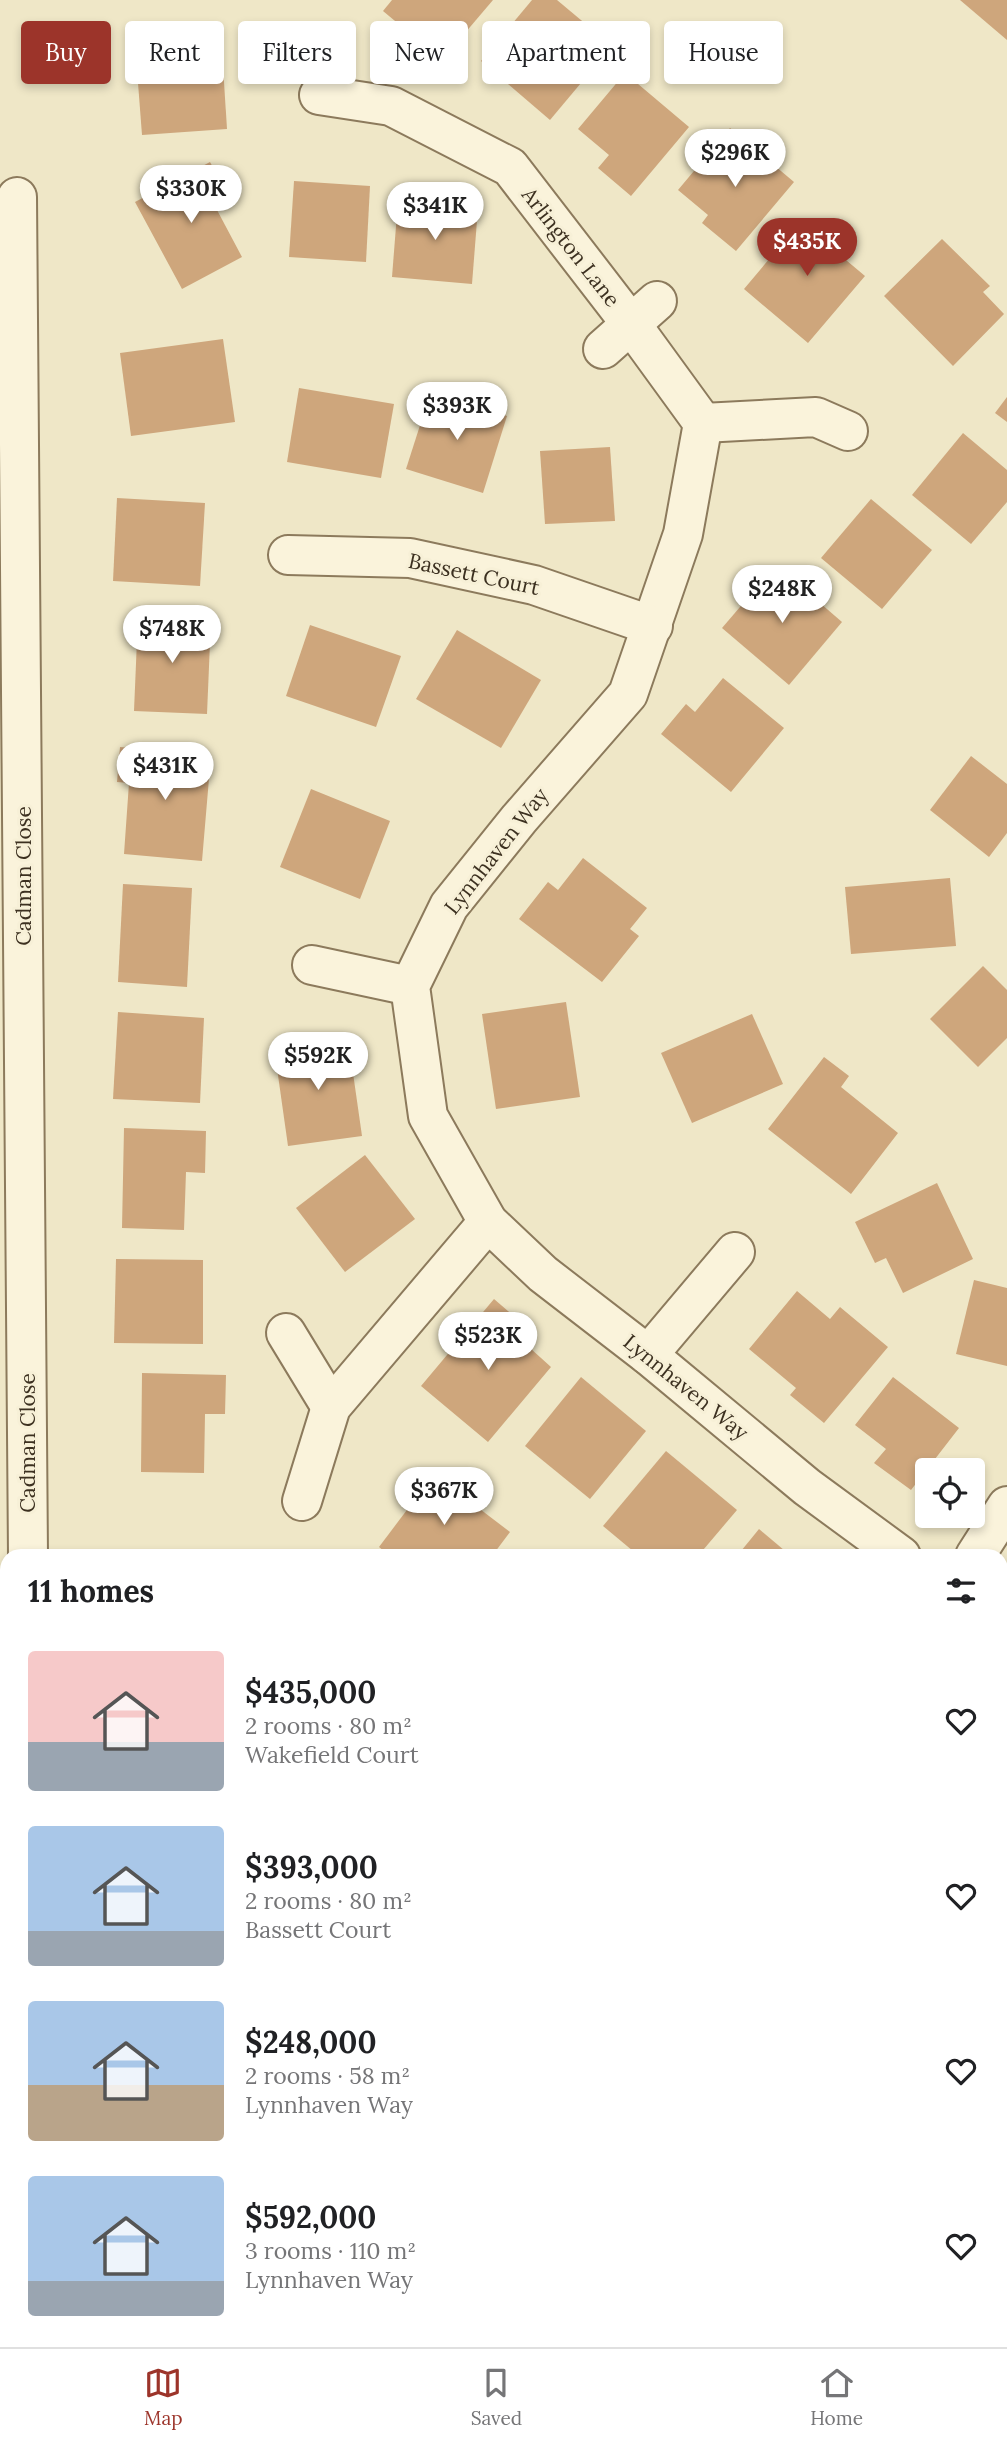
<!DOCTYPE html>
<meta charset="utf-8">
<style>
body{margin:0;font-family:Lora,serif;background:#f2f2f2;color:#202124;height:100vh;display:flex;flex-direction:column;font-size:26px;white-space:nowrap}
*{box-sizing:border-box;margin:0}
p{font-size:23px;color:#757577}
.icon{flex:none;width:38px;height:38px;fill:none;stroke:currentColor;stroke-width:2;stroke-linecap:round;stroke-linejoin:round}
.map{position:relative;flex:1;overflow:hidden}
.sheet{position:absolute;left:0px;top:1549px;width:1008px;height:800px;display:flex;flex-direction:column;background:#fff;border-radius:21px 21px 0 0;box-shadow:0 4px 10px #0003}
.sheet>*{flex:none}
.top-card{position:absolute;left:21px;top:21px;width:966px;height:63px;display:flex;gap:14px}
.fabs{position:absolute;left:915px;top:1458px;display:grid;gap:14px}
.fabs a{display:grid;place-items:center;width:70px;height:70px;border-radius:7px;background:#fff;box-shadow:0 4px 10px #0003;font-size:35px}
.price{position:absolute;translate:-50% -60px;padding:0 16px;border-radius:24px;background:#fff;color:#222;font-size:23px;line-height:46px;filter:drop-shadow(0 2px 4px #0008)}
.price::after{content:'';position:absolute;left:50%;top:42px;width:21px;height:16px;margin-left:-10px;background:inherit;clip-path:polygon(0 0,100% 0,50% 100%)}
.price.selected{background:#9c342a;color:#fff}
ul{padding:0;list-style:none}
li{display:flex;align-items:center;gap:21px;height:175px;padding:0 28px}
li span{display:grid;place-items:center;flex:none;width:196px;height:140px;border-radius:7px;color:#555}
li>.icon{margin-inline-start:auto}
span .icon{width:84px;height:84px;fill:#fffc;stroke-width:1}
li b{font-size:30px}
h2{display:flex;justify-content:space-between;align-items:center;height:84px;padding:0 28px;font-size:30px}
.tag{padding:0 24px;border-radius:7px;background:#fff;box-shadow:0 4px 10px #0003;font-size:24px;line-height:63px}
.tag.selected{background:#9c342a;color:#fff}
.tabs{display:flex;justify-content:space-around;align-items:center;height:98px;border-top:2px solid #e0e0e0;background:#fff;font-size:19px;color:#757577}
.tabs a{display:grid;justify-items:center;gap:4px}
.tabs .selected{color:#9c342a}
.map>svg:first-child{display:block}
</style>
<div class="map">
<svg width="1007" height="2347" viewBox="0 0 1007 2347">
<rect width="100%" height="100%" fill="#efe7c7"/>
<g fill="#cea67c">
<polygon points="392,0 493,0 442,60 383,11"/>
<polygon points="532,0 557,0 612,46 550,120 481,61"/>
<polygon points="960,0 1007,0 1007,40"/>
<polygon points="222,51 227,129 142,135 136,57"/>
<polygon points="625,73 689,127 631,196 598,168 609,155 578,129"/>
<polygon points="730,128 794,182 736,251 702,223 708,215 678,190"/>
<polygon points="210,162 232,202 217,210 242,257 182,289 135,202"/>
<polygon points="294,181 370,186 366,262 289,257"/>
<polygon points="398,201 478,208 472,284 392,277"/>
<polygon points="827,218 853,240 840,255 865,276 808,343 744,289 801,221 814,232"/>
<polygon points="942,239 990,286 983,292 1004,314 953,366 884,296"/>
<polygon points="223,339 235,422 131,436 120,353"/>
<polygon points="299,388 394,404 381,478 287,462"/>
<polygon points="431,391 507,416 483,493 406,469"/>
<polygon points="1007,397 1007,422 995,413"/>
<polygon points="963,433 1007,470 1007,502 971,544 912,495"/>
<polygon points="610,447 615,521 545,524 540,451"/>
<polygon points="117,498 205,503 200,586 113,581"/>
<polygon points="871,499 932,550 882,609 821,558"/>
<polygon points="776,565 842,622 789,685 722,628"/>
<polygon points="138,616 211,619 207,714 134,711"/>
<polygon points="310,625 401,656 376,727 286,696"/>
<polygon points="457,630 541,680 501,748 416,699"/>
<polygon points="723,678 784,728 731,792 661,734 686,704 695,712"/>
<polygon points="120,747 211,755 202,861 124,854 129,783 117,782"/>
<polygon points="971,756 1007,784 1007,833 989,857 930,810"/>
<polygon points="311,789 390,821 360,899 280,867"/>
<polygon points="583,858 647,908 630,929 639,936 602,982 519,919 548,882 558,890"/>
<polygon points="950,878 956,946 851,954 845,887"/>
<polygon points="123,884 192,888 187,987 118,982"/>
<polygon points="983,966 1007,990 1007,1038 978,1067 930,1019"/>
<polygon points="566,1002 580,1097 496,1109 482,1014"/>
<polygon points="118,1012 204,1018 200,1103 113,1099"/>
<polygon points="752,1014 783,1084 692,1123 661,1053"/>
<polygon points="348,1038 362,1136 288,1146 274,1047"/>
<polygon points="824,1057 849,1076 841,1087 898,1133 851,1194 768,1129"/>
<polygon points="124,1128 206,1131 205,1173 186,1172 184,1230 122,1228"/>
<polygon points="365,1155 415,1219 345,1272 296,1208"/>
<polygon points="937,1183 973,1259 903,1293 886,1258 875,1263 855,1222"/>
<polygon points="116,1259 203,1260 203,1344 114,1343"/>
<polygon points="974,1280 1007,1288 1007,1366 956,1354"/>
<polygon points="797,1291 830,1319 840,1307 888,1347 824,1423 790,1395 796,1388 749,1349"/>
<polygon points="494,1299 529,1329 520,1339 551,1367 488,1442 421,1386"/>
<polygon points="142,1373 226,1375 225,1414 205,1414 204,1473 141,1472"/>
<polygon points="581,1377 646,1431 590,1499 525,1446"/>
<polygon points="893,1377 959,1428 911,1490 874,1463 886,1449 855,1425"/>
<polygon points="666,1451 737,1510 698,1556 639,1556 603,1526"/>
<polygon points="434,1474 510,1532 492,1556 390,1556 379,1547"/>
<polygon points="759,1529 791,1556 737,1556"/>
<polygon points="1001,1708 1007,1713 1007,1724 1001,1732"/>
<polygon points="0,1768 3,1768 2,1798 0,1798"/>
<polygon points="1007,1793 1007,1826 1001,1824 1001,1808"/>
<polygon points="0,1892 7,1893 4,1977 0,1977"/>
<polygon points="234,2342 375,2342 373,2347 232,2347"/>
<polygon points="474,2342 522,2342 519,2347 472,2347"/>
<polygon points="663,2342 774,2342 772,2347 661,2347"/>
</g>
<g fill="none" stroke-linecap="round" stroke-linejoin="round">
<defs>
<g id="minor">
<polyline points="319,95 391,106 510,167 631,324 703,423 683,534 628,694 519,819 449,906 410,986 428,1116 488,1222 543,1274 648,1355 807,1487 901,1556"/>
<polyline points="17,197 28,1556"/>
<polyline points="603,349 657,301"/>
<polyline points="703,423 816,417 848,431"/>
<polyline points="288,555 410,558 534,585 653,626"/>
<polyline points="312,965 410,986"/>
<polyline points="286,1333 331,1407"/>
<polyline points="648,1355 735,1252"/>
<polyline points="302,1501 331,1407 488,1222"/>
<polyline points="975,1556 1007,1506"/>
<polyline points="1001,1625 1007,1629"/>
<polyline points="0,1709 7,1709"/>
<polyline points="0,2019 7,2019"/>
<polyline points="1001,2110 1007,2095"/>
<polyline points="1001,2216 1007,2218"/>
<polyline points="0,2279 7,2275"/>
<polyline points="1001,2334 1007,2319"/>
</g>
</defs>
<use href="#minor" stroke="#8c7a5c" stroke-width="42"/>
<use href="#minor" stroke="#faf3db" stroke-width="38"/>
</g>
<g text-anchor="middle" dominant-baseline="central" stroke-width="6" stroke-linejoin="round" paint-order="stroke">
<g font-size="21" fill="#3c3020" stroke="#f7f0d7">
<text transform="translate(571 247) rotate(52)">Arlington Lane</text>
<text transform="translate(474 574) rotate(12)">Bassett Court</text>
<text transform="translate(496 851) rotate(-52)">Lynnhaven Way</text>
<text transform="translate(23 876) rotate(-90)">Cadman Close</text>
<text transform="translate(686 1387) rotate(39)">Lynnhaven Way</text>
<text transform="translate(27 1443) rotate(-90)">Cadman Close</text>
</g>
</g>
</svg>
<div class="fabs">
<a><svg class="icon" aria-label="locate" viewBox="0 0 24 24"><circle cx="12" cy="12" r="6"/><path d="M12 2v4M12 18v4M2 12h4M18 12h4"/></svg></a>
</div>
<b class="price" style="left:735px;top:189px">$296K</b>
<b class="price" style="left:191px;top:225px">$330K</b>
<b class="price" style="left:435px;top:242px">$341K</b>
<b class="price selected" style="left:807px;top:278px">$435K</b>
<b class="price" style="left:457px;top:442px">$393K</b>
<b class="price" style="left:782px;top:625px">$248K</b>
<b class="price" style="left:172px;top:665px">$748K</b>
<b class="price" style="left:165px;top:802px">$431K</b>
<b class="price" style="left:318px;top:1092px">$592K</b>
<b class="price" style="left:488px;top:1372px">$523K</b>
<b class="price" style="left:444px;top:1527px">$367K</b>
<div class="top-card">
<a class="tag selected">Buy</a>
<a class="tag">Rent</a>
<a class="tag">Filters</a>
<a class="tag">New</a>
<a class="tag">Apartment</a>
<a class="tag">House</a>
</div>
<section class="sheet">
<h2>11 homes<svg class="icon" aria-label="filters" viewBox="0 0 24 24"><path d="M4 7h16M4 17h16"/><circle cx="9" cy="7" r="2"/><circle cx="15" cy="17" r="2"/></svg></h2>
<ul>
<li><span style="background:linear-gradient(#f6c9c9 65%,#9aa5b1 0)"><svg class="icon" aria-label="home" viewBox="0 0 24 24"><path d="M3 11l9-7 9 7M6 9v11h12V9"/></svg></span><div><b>$435,000</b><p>2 rooms · 80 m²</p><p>Wakefield Court</p></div><svg class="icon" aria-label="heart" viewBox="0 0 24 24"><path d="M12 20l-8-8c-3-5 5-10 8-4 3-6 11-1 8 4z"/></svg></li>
<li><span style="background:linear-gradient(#a9c7e8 75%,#9aa5b1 0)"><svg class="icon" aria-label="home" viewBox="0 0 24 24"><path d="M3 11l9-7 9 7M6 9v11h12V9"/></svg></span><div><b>$393,000</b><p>2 rooms · 80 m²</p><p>Bassett Court</p></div><svg class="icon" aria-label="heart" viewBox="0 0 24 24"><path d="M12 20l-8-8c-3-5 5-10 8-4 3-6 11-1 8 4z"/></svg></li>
<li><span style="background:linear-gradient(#a9c7e8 60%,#b9a48a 0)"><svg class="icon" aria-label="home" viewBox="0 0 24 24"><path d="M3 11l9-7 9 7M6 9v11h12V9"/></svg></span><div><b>$248,000</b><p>2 rooms · 58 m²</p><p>Lynnhaven Way</p></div><svg class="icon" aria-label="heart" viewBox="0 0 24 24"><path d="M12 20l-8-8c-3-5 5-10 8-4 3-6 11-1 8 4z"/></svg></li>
<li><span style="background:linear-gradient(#a9c7e8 75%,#9aa5b1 0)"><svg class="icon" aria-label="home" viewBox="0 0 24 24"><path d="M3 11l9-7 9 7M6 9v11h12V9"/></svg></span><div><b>$592,000</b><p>3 rooms · 110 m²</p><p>Lynnhaven Way</p></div><svg class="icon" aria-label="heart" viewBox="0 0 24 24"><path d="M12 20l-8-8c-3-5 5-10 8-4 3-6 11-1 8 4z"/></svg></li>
</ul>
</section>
</div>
<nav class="tabs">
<a class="selected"><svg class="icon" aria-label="map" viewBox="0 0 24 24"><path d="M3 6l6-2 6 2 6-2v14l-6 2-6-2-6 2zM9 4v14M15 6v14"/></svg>Map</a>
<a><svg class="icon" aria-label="saved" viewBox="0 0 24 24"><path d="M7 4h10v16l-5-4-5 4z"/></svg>Saved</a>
<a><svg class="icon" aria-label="home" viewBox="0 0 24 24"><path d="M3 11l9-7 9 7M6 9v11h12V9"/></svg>Home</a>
</nav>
